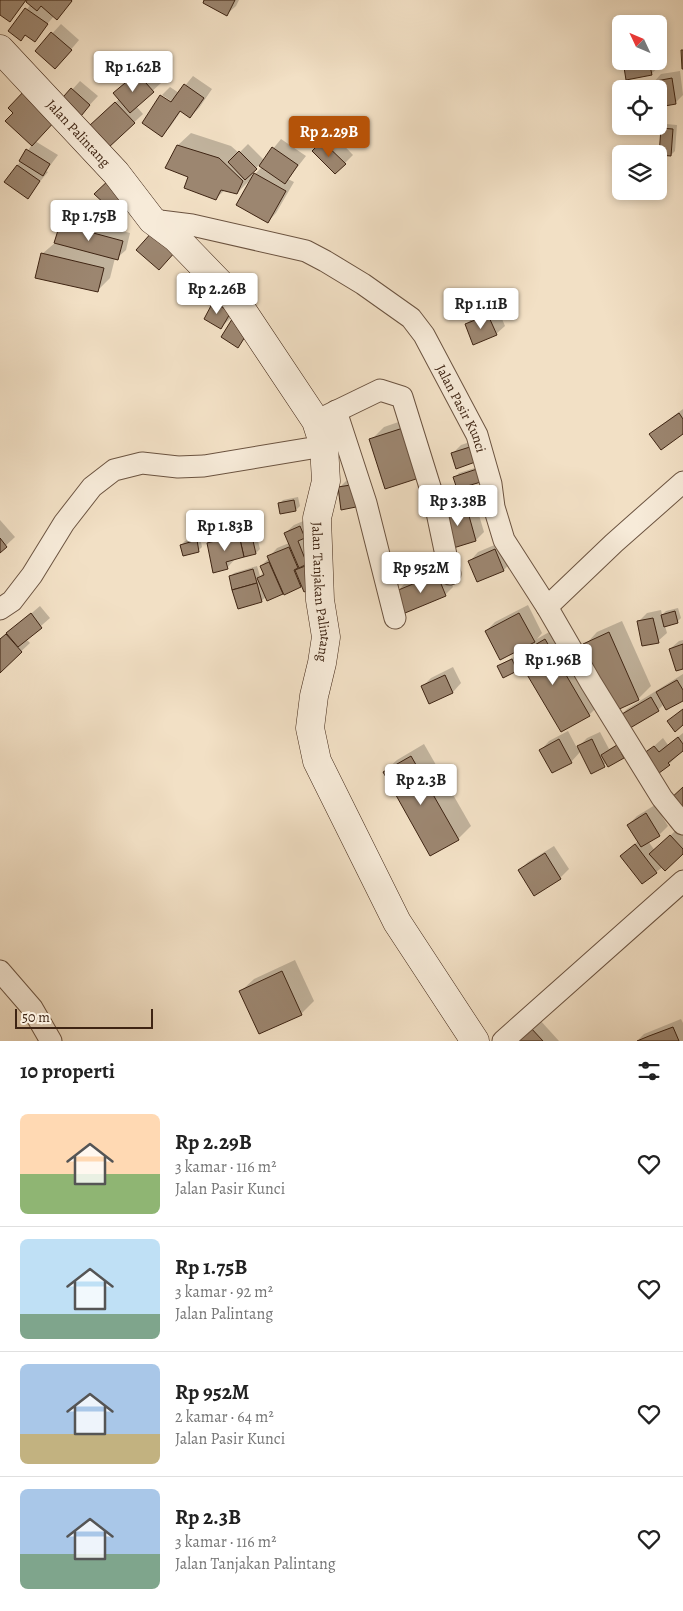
<!DOCTYPE html>
<html lang="id">
<meta charset="utf-8">
<style>
body{margin:0;font-family:Alegreya,serif;background:#f2f2f2;color:#222;height:100vh;display:flex;flex-direction:column;font-size:19px;white-space:nowrap}
*{box-sizing:border-box;margin:0}
p{font-size:16px;color:#767676}
.icon{flex:none;width:28px;height:28px;fill:none;stroke:currentColor;stroke-width:2;stroke-linecap:round;stroke-linejoin:round}
.map{position:relative;height:1041px;overflow:hidden}
.panel{display:flex;flex-direction:column;background:#fff;flex:1}
.panel>*{flex:none}
.needle{width:32px;rotate:314deg}
.tools{position:absolute;left:612px;top:15px;display:grid;gap:10px}
.tools a{display:grid;place-items:center;width:55px;height:55px;border-radius:8px;background:#fff;box-shadow:0 2px 8px #0003;font-size:25px}
.scale{position:absolute;left:15px;bottom:12px;width:138px;box-sizing:border-box;padding-left:5px;border:2px solid #3e2413;border-top:0;font-size:14px;line-height:18px;white-space:nowrap;color:#3e2413;-webkit-text-stroke:4px #f7ebd9;paint-order:stroke}
.price{position:absolute;translate:-50% -42px;padding:0 11px;border-radius:5px;background:#fff;color:#222;font-size:16px;line-height:32px;filter:drop-shadow(0 1px 2px #0008)}
.price::after{content:'';position:absolute;left:50%;top:30px;width:15px;height:11px;margin-left:-8px;background:inherit;clip-path:polygon(0 0,100% 0,50% 100%)}
.price.active{background:#b45309;color:#fff}
ul{padding:0;list-style:none}
li{display:flex;align-items:center;gap:15px;height:125px;padding:0 20px}
li+li{border-top:1px solid #e0e0e0}
li span{display:grid;place-items:center;flex:none;width:140px;height:100px;border-radius:8px;color:#555}
li>.icon{margin-inline-start:auto}
span .icon{width:60px;height:60px;fill:#fffc;stroke-width:1}
li b{font-size:21px}
h2{display:flex;justify-content:space-between;align-items:center;height:60px;padding:0 20px;font-size:21px}
.map>svg:first-child{display:block}
</style>
<div class="map">
<svg width="683" height="1041" viewBox="0 0 683 1041">
<rect width="100%" height="100%" fill="#f2e0c5"/>
<filter id="stains"><feTurbulence type="fractalNoise" baseFrequency=".004" numOctaves="4"/><feColorMatrix values="0 0 0 0 .2 0 0 0 0 .09 0 0 0 0 .02 0 0 0 .5 -.17"/></filter>
<radialGradient id="worn" r=".72"><stop offset=".6" stop-color="#630" stop-opacity="0"/><stop offset="1" stop-color="#630" stop-opacity=".3"/></radialGradient>
<g fill="#0003">
<polygon points="0,0 73,0 57,18 54,16 34,40 26,34 21,39 10,31 31,4 26,1 10,20 0,13"/>
<polygon points="206,0 239,0 236,6 227,14"/>
<polygon points="61,24 79,40 63,59 36,51"/>
<polygon points="659,60 660,66 651,74 624,61 659,61"/>
<polygon points="146,65 161,83 136,106 143,114 109,146 99,118 119,99 123,85"/>
<polygon points="680,71 683,95 676,102 659,106 659,89 653,83 661,74"/>
<polygon points="193,76 212,89 199,108 190,117 181,111 170,127 162,135 177,105 162,95 170,87 179,93"/>
<polygon points="80,81 98,96 85,110 66,109 35,141 58,155 46,171 48,172 27,197 6,182 63,100"/>
<polygon points="666,124 677,125 675,151 671,155 662,128"/>
<polygon points="191,133 231,146 239,153 248,144 264,160 281,139 306,156 288,179 294,182 276,213 268,222 255,174 262,167 259,165 254,170 250,180 237,193 225,190 216,198 190,176 178,145"/>
<polygon points="332,133 353,155 335,173 314,151"/>
<polygon points="99,209 116,213 111,228 130,233 126,250 117,258 115,258 110,278 97,291 42,254 56,242 61,225 69,216 92,222 95,213"/>
<polygon points="223,294 239,304 230,319 221,327 214,303"/>
<polygon points="497,307 505,326 496,334 466,324 475,316"/>
<polygon points="683,409 683,433 651,434 660,426"/>
<polygon points="416,416 431,464 371,440 384,427"/>
<polygon points="482,438 478,460 452,454 461,445"/>
<polygon points="481,466 484,477 455,477 459,473"/>
<polygon points="348,479 369,496 339,488"/>
<polygon points="298,497 300,506 296,510 279,504 283,500"/>
<polygon points="474,498 484,532 476,540 442,513 450,505"/>
<polygon points="308,519 312,562 300,586 267,600 266,597 261,601 230,577 234,573 257,566 260,576 264,572 261,566 269,558 269,557 277,548 289,543 285,533 294,525"/>
<polygon points="0,520 15,537 0,551"/>
<polygon points="247,528 248,531 255,529 260,549 256,553 236,558 227,568 208,544 217,535"/>
<polygon points="200,537 202,547 198,551 181,545 185,541"/>
<polygon points="504,541 512,561 504,570 478,581 470,561 478,552"/>
<polygon points="445,567 453,587 445,595 398,591 406,582"/>
<polygon points="528,605 542,633 537,639 558,627 602,702 589,715 519,657 517,658 520,666 516,670 503,676 499,666 503,663 516,656 516,658 530,644 486,631 495,622"/>
<polygon points="40,606 50,618 26,639 30,643 0,671 0,640"/>
<polygon points="678,608 681,618 677,622 665,626 667,633 658,641 638,622 647,613 661,610 662,615 666,611"/>
<polygon points="622,621 651,686 638,699 614,710 585,645 597,632"/>
<polygon points="683,640 683,668 670,649 679,641"/>
<polygon points="453,667 461,683 453,692 429,703 422,687 431,678"/>
<polygon points="683,674 683,699 664,704 658,710 618,718 627,709"/>
<polygon points="568,731 577,748 587,738 600,732 609,749 622,742 627,753 609,765 607,763 591,772 581,751 571,762 541,750 549,741"/>
<polygon points="683,733 683,750 669,764 656,774 642,757 663,738 668,745"/>
<polygon points="424,744 471,826 458,839 384,772 397,760"/>
<polygon points="655,805 668,826 659,835 648,841 655,851 679,827 683,832 683,852 656,872 622,856 638,841 628,825 637,816"/>
<polygon points="554,846 569,869 560,878 535,894 520,870 528,862"/>
<polygon points="295,960 314,1001 301,1014 241,991 254,979"/>
<polygon points="539,1019 559,1041 516,1041"/>
<polygon points="681,1019 683,1023 683,1041 637,1041 644,1034"/>
</g>
<g fill="#9c8670" stroke="#3e2413">
<polygon points="0,0 26,0 10,22 0,15"/>
<polygon points="27,0 71,0 72,1 57,20 41,6 37,11 26,2"/>
<polygon points="204,0 235,0 227,16 203,3"/>
<polygon points="25,8 48,24 35,42 25,35 21,41 8,31"/>
<polygon points="51,32 72,50 55,69 35,51"/>
<polygon points="681,50 683,50 683,69 682,69"/>
<polygon points="623,61 649,61 652,75 626,80"/>
<polygon points="137,73 154,92 130,113 113,93"/>
<polygon points="672,78 676,104 659,107 659,89 653,89 651,82"/>
<polygon points="184,84 204,98 190,118 180,111 162,137 142,123 160,95 171,102"/>
<polygon points="71,88 90,105 77,121 57,104"/>
<polygon points="26,89 57,119 32,146 5,121 13,113 8,108"/>
<polygon points="115,102 135,123 108,148 89,126"/>
<polygon points="661,128 673,129 671,156 659,155"/>
<polygon points="322,141 346,164 335,174 312,151"/>
<polygon points="177,145 219,158 243,181 237,194 221,190 216,200 184,188 188,177 165,168"/>
<polygon points="272,147 298,165 285,184 259,166"/>
<polygon points="26,149 50,164 43,176 19,161"/>
<polygon points="239,151 257,169 245,180 228,162"/>
<polygon points="17,165 40,181 28,199 4,182"/>
<polygon points="254,173 286,191 268,223 236,205"/>
<polygon points="112,177 134,202 118,216 94,194"/>
<polygon points="94,212 113,217 110,231 90,227"/>
<polygon points="60,224 123,241 118,260 54,243"/>
<polygon points="153,231 176,251 159,270 136,250"/>
<polygon points="41,253 104,268 98,292 35,278"/>
<polygon points="213,302 231,312 221,329 204,319"/>
<polygon points="488,315 497,335 473,345 465,324"/>
<polygon points="234,316 248,332 238,348 221,337"/>
<polygon points="679,413 683,419 683,434 661,450 649,434"/>
<polygon points="403,428 419,478 385,489 369,439"/>
<polygon points="473,446 478,461 456,469 451,453"/>
<polygon points="477,469 481,482 457,489 453,477"/>
<polygon points="357,484 361,506 341,510 338,487"/>
<polygon points="294,500 296,511 280,514 278,503"/>
<polygon points="466,505 476,541 450,549 440,513"/>
<polygon points="300,526 305,538 298,541 307,564 299,568 284,533"/>
<polygon points="251,532 256,554 244,557 239,535"/>
<polygon points="239,535 244,557 226,562 228,569 213,573 207,543"/>
<polygon points="0,538 7,547 0,553"/>
<polygon points="197,540 199,552 183,556 180,545"/>
<polygon points="289,547 298,568 294,570 301,587 284,595 267,556"/>
<polygon points="495,549 504,571 477,582 468,561"/>
<polygon points="269,562 283,594 267,601 257,578 264,575 260,566"/>
<polygon points="308,565 317,586 304,592 295,570"/>
<polygon points="253,569 257,583 232,590 229,576"/>
<polygon points="437,574 446,596 405,613 396,591"/>
<polygon points="257,583 262,602 238,609 232,590"/>
<polygon points="675,611 678,623 664,627 661,615"/>
<polygon points="31,613 42,628 18,647 6,633"/>
<polygon points="519,613 535,642 500,660 485,631"/>
<polygon points="653,618 659,643 642,646 637,621"/>
<polygon points="609,632 639,700 613,712 583,644"/>
<polygon points="6,634 22,652 0,673 0,639"/>
<polygon points="545,639 590,716 561,732 516,656"/>
<polygon points="683,644 683,669 676,671 669,649"/>
<polygon points="512,659 517,671 503,678 497,666"/>
<polygon points="445,675 453,693 429,704 421,686"/>
<polygon points="677,680 683,690 683,701 666,710 656,692"/>
<polygon points="651,697 659,711 625,731 617,717"/>
<polygon points="683,709 683,725 675,732 667,721"/>
<polygon points="678,737 683,744 683,751 668,763 670,765 655,776 640,756 654,746 659,752"/>
<polygon points="559,739 572,763 552,773 539,750"/>
<polygon points="592,739 605,767 591,774 577,746"/>
<polygon points="617,745 624,758 608,767 601,755"/>
<polygon points="411,756 459,840 430,856 383,772"/>
<polygon points="683,787 683,806 679,810 669,800"/>
<polygon points="646,813 660,836 641,847 627,825"/>
<polygon points="670,835 683,849 683,854 665,871 649,854"/>
<polygon points="635,844 657,873 642,884 620,856"/>
<polygon points="545,853 561,879 534,896 518,870"/>
<polygon points="282,971 302,1015 259,1034 239,991"/>
<polygon points="530,1027 543,1041 515,1041"/>
<polygon points="673,1027 679,1041 637,1041 649,1036"/>
</g>
<g fill="none" stroke-linecap="round" stroke-linejoin="round">
<defs>
<g id="street">
<path id="s1" d="M152,220L192,225L306,251L325,261L363,284L411,318L424,335L477,435L491,484L494,507L504,540L547,607L591,683L662,798L683,824"/>
<polyline points="336,411 366,503 395,618"/>
<polyline points="316,421 380,390 402,397 435,503 450,574"/>
<polyline points="547,607 614,543 683,482"/>
<polyline points="0,609 12,601 32,575 64,523 92,487 114,470 142,463 178,467 204,466 324,446"/>
<polyline points="0,971 32,1008 51,1041"/>
<polyline points="503,1041 683,881"/>
</g>
<g id="secondary">
<path id="s2" d="M0,49L116,173L152,220L176,238L234,298L316,421L324,446L326,481L317,518L320,600L326,637L322,663L314,696L310,728L317,761L397,922L475,1041"/>
</g>
</defs>
<use href="#street" stroke="#6b5340" stroke-width="23"/>
<use href="#secondary" stroke="#3e2413" stroke-width="29"/>
<polyline stroke="#3e2413" stroke-width="3" stroke-dasharray="4 2.5" stroke-linecap="butt" points="452,497 472,490"/>
<use href="#street" stroke="#f7ebd9" stroke-width="21"/>
<use href="#secondary" stroke="#f7ebd9" stroke-width="28"/>
</g>
<g text-anchor="middle" dominant-baseline="central" stroke-width="4" stroke-linejoin="round" paint-order="stroke">
<g font-size="14" fill="#3e2413" stroke="#f7ebd9">
<text stroke="none"><textPath href="#s2" startOffset="115">Jalan Palintang</textPath></text>
<text stroke="none"><textPath href="#s1" startOffset="386">Jalan Pasir Kunci</textPath></text>
<text stroke="none"><textPath href="#s2" startOffset="664">Jalan Tanjakan Palintang</textPath></text>
</g>
</g>
<rect width="100%" height="100%" filter="url(#stains)"/>
<rect width="100%" height="100%" fill="url(#worn)"/>
</svg>
<div class="tools">
<a><svg class="needle" viewBox="-14 -14 28 28"><path d="M0-13l5 13h-10z" fill="#e53935"/><path d="M0 13l5-13h-10z" fill="#767676"/></svg></a>
<a><svg class="icon" aria-label="locate" viewBox="0 0 24 24"><circle cx="12" cy="12" r="6"/><path d="M12 2v4M12 18v4M2 12h4M18 12h4"/></svg></a>
<a><svg class="icon" aria-label="layers" viewBox="0 0 24 24"><path d="M12 4l9 5-9 5-9-5zM3 14l9 5 9-5"/></svg></a>
</div>
<div class="scale">50 m</div>
<b class="price" style="left:133px;top:93px">Rp 1.62B</b>
<b class="price active" style="left:329px;top:158px">Rp 2.29B</b>
<b class="price" style="left:89px;top:242px">Rp 1.75B</b>
<b class="price" style="left:217px;top:315px">Rp 2.26B</b>
<b class="price" style="left:481px;top:330px">Rp 1.11B</b>
<b class="price" style="left:458px;top:527px">Rp 3.38B</b>
<b class="price" style="left:225px;top:552px">Rp 1.83B</b>
<b class="price" style="left:421px;top:594px">Rp 952M</b>
<b class="price" style="left:553px;top:686px">Rp 1.96B</b>
<b class="price" style="left:421px;top:806px">Rp 2.3B</b>
</div>
<section class="panel">
<h2>10 properti<svg class="icon" aria-label="filters" viewBox="0 0 24 24"><path d="M4 7h16M4 17h16"/><circle cx="9" cy="7" r="2"/><circle cx="15" cy="17" r="2"/></svg></h2>
<ul>
<li><span style="background:linear-gradient(#ffd9b3 60%,#8fb573 0)"><svg class="icon" aria-label="home" viewBox="0 0 24 24"><path d="M3 11l9-7 9 7M6 9v11h12V9"/></svg></span><div><b>Rp 2.29B</b><p>3 kamar · 116 m²</p><p>Jalan Pasir Kunci</p></div><svg class="icon" aria-label="heart" viewBox="0 0 24 24"><path d="M12 20l-8-8c-3-5 5-10 8-4 3-6 11-1 8 4z"/></svg></li>
<li><span style="background:linear-gradient(#bfe0f5 75%,#7fa58c 0)"><svg class="icon" aria-label="home" viewBox="0 0 24 24"><path d="M3 11l9-7 9 7M6 9v11h12V9"/></svg></span><div><b>Rp 1.75B</b><p>3 kamar · 92 m²</p><p>Jalan Palintang</p></div><svg class="icon" aria-label="heart" viewBox="0 0 24 24"><path d="M12 20l-8-8c-3-5 5-10 8-4 3-6 11-1 8 4z"/></svg></li>
<li><span style="background:linear-gradient(#a9c7e8 70%,#c2b280 0)"><svg class="icon" aria-label="home" viewBox="0 0 24 24"><path d="M3 11l9-7 9 7M6 9v11h12V9"/></svg></span><div><b>Rp 952M</b><p>2 kamar · 64 m²</p><p>Jalan Pasir Kunci</p></div><svg class="icon" aria-label="heart" viewBox="0 0 24 24"><path d="M12 20l-8-8c-3-5 5-10 8-4 3-6 11-1 8 4z"/></svg></li>
<li><span style="background:linear-gradient(#a9c7e8 65%,#7fa58c 0)"><svg class="icon" aria-label="home" viewBox="0 0 24 24"><path d="M3 11l9-7 9 7M6 9v11h12V9"/></svg></span><div><b>Rp 2.3B</b><p>3 kamar · 116 m²</p><p>Jalan Tanjakan Palintang</p></div><svg class="icon" aria-label="heart" viewBox="0 0 24 24"><path d="M12 20l-8-8c-3-5 5-10 8-4 3-6 11-1 8 4z"/></svg></li>
</ul>
</section>
